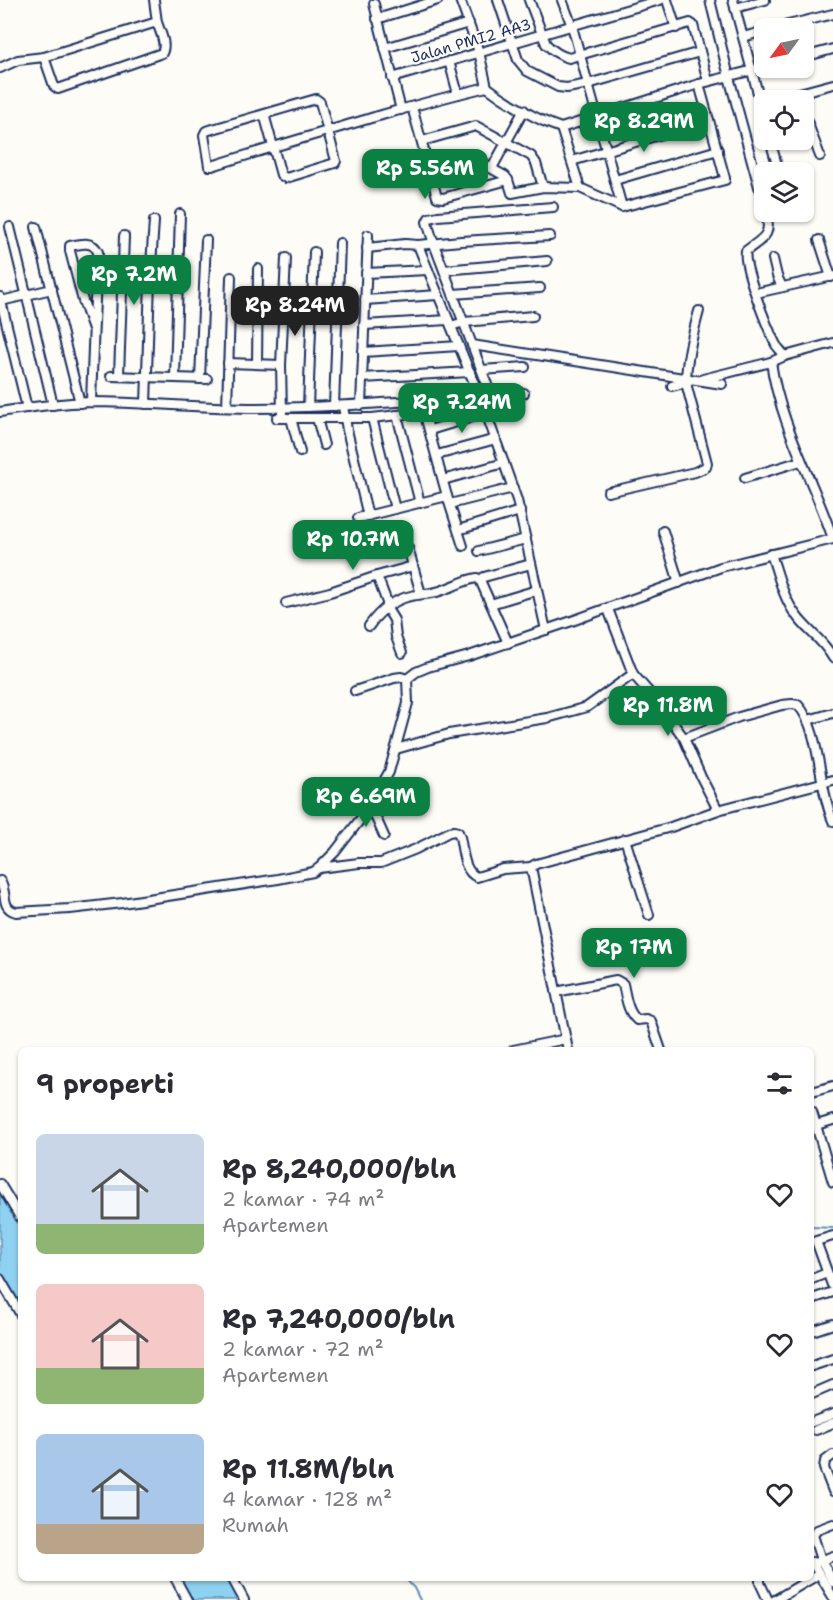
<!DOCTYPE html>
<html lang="id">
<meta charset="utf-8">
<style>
body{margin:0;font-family:"Shantell Sans",sans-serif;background:#f7f7f7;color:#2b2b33;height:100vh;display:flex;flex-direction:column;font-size:22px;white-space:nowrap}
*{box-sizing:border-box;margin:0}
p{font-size:20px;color:#7c7c81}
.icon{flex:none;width:33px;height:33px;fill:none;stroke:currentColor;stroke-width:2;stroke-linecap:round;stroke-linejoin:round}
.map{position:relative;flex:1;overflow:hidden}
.panel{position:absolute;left:18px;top:1047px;width:796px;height:534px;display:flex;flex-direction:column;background:#fff;border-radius:9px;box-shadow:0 2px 4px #0004}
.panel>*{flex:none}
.needle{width:39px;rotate:237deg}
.controls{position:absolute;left:754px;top:18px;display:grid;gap:12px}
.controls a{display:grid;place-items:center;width:60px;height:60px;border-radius:9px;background:#fff;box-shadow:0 2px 4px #0004;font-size:30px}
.price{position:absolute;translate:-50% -51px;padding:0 14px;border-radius:12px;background:#0b8043;color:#fff;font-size:20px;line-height:39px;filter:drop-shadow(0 2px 3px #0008)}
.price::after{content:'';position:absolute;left:50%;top:36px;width:18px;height:14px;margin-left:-9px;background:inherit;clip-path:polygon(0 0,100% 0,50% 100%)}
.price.current{background:#222;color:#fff}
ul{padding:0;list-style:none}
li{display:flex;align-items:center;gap:18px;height:150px;padding:0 18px}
li span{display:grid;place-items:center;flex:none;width:168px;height:120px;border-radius:9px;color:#555}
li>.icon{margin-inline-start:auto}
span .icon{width:72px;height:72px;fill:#fffc;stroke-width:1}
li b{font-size:26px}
h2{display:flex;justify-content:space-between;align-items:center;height:72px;padding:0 18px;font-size:26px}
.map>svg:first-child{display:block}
</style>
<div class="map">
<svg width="833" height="1600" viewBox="0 0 833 1600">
<rect width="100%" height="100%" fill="#fdfcf7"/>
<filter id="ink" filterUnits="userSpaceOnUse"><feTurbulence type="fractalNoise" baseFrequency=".0167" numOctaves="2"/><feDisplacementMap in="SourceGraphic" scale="12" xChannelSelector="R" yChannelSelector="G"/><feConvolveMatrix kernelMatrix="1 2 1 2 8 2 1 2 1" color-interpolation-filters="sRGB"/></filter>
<g filter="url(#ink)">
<g fill="#8fd1f0" stroke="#6190b6" stroke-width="1.5">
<polygon points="0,1182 21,1218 21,1318 0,1283"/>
<polygon points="176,1578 232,1578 245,1600 189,1600"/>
</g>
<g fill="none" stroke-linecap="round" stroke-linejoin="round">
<g stroke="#6190b6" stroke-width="2">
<polyline points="812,1227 833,1228"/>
<polyline points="405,1578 414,1588 420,1600"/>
</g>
<defs>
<g id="minor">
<path d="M460,0L479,52L487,87C508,103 537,120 561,128L699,84L765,67"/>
<polyline points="498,0 518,60 527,71 558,87 567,88 588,84 700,52"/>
<path d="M529,0L546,44C552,50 561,56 569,58L690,23L693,25L708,81"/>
<polyline points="562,0 572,26 622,207 725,180 725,178 699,84"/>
<polyline points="667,0 676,28"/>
<polyline points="710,0 729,77 765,209"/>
<polyline points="733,0 765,120"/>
<polyline points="374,4 401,110"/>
<polyline points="735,8 765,0"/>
<polyline points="377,19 438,0"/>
<polyline points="776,28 833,14"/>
<polyline points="743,37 765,31"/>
<polyline points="385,48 469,23"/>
<path d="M44,57L54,86L58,89L162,53C167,44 160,32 157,22"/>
<polyline points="804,57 833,49"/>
<polyline points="449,61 458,94"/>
<polyline points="0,68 18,60 44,57 157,22 154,0"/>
<polyline points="392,78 660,0"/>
<polyline points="773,100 833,84"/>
<polyline points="412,107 437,197 443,198 508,180"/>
<polyline points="804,113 820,156"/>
<path d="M264,114L281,175L286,178L335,163L336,161L320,102L316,99L206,131L204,135L209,166H212C265,149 318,134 371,118C410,107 448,96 487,87"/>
<polyline points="561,128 580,188"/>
<polyline points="770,140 779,172"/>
<polyline points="422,141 476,126 531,156 536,163 543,187"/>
<polyline points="572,161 709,120"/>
<polyline points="492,168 524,110"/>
<polyline points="430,169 472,158 505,176 508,180 512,193 543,187 580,188 622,207"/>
<polyline points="615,180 718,150"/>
<path d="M766,212C772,236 764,237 746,251C742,265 768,329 776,345C779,349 782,352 785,356"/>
<polyline points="10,227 53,405"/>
<polyline points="36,227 80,403"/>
<polyline points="819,240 831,277"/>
<polyline points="418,245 461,241 550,236"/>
<polyline points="367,248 405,244 418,245 485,410 517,500 546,630"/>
<polyline points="773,259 777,276 782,287"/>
<polyline points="444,270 547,261"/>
<polyline points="366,273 428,270"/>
<polyline points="756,293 833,276"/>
<polyline points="453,294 540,288"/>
<polyline points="0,297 27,408"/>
<polyline points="365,300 438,295"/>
<polyline points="1,301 52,289"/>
<polyline points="364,325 448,320"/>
<polyline points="451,326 464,322 533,316"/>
<path d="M833,343L785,356L771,362C780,425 813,479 833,539"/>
<polyline points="472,345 722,384"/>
<polyline points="363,352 459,346"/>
<polyline points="228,363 281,365"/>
<polyline points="257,364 258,269"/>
<polyline points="482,370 525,367"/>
<polyline points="111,376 207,379"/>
<polyline points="119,376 124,236"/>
<polyline points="175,377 180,214"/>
<polyline points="362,378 470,372"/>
<polyline points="200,379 206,240"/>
<polyline points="703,379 771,362"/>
<polyline points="672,386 688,382"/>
<polyline points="491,395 434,244 427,222 429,218 438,216 553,207"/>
<path d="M91,402C93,352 94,302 98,252C93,240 80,244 70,246V251L83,301L93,329"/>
<polyline points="146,404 150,280 154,221"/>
<polyline points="361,405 368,235"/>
<polyline points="334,406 340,243"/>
<polyline points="343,406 347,430 368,516"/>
<polyline points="227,407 231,277"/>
<polyline points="308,407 314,252"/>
<path d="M0,412C30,407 60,403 91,402C145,402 200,408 255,408C345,408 434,398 524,393"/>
<polyline points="424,412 447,496 463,546"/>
<polyline points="282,413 281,365 286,258"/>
<polyline points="397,415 420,503"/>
<polyline points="277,418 372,418 424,412 503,408"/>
<polyline points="291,418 300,452"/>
<polyline points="317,418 324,445"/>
<polyline points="372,418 395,509"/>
<polyline points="430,430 486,413"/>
<polyline points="437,455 496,439"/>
<polyline points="745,478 801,461"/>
<polyline points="443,480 504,463"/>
<path d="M608,492L695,472L706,467L707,463L686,383C686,359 693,334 699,311"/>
<polyline points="450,504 513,488"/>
<polyline points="358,518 447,496"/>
<polyline points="458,530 520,511"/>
<polyline points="663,531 679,583"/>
<polyline points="408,548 421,594"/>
<polyline points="479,551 526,539"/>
<path d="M771,554C778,574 783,598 796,615C808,632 823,639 833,658"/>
<polyline points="377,576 413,566"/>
<polyline points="484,577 531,564"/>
<polyline points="286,603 330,592 377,576 388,605"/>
<polyline points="494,603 537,590"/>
<polyline points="386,607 394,620 396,637 402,653"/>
<path d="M608,609L633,674L660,705L684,738L739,717L782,705L792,704L798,705C821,730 818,788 833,821"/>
<path d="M369,626C380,610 393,600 411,596C421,594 431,594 440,591C453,587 464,580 477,578L480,580L508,643"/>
<polyline points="355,691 394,678 401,677 407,679"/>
<polyline points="808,720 833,713"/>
<polyline points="684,738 701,777 718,810"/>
<polyline points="396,749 449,734 547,718 587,707 633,674"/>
<polyline points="373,802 407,793"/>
<polyline points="369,808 376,818 384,836"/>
<polyline points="625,839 649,915"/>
<path d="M319,868L359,863H381L416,849L449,832L454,831L458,832L460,837C463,849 463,872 477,877L503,869L531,867"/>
<path d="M0,881C8,893 0,908 16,912L70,909L122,903L278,879L313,872L319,868L335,852L369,808L389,772L408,703L407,679L416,672L428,667L469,656L569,622L721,567L833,539"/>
<path d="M556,992L616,980L623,984C626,997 627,1011 637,1020L646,1019L651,1021L661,1050"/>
<polyline points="513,1050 566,1039"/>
<polyline points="568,1050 531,867 536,864 671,827 718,810 833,780"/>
<polyline points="812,1092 833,1086"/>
<polyline points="812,1112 833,1182"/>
<polyline points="813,1126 833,1120"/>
<polyline points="0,1184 21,1219"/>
<polyline points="833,1236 816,1241 832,1285 833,1285"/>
<polyline points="0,1279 21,1315"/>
<polyline points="812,1279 827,1273"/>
<polyline points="812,1299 833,1292"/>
<polyline points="812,1331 833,1324"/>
<polyline points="812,1366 833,1359"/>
<polyline points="812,1394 833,1385"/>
<polyline points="812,1422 833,1414"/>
<polyline points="816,1430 833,1423"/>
<polyline points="833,1455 825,1461 824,1468 833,1491"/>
<polyline points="833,1524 817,1530 813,1535 821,1560 833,1582"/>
<polyline points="812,1562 833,1597"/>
<polyline points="817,1562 833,1556"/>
<polyline points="175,1578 187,1600"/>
<polyline points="232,1578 244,1600"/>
<polyline points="760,1578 760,1583 768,1600"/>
<polyline points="775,1600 814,1577"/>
</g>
</defs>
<use href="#minor" stroke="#1b2f5e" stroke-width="12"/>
<use href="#minor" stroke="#fdfcf7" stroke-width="8"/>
</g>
</g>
<g text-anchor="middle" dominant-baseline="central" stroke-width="4.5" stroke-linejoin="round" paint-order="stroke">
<g font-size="15" fill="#1b2f5e" stroke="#fdfcf7">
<text transform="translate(471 41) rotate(-16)">Jalan PMI2 AA3</text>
</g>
</g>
</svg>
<div class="controls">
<a><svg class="needle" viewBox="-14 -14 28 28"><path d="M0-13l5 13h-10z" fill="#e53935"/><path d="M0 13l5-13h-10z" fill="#7c7c81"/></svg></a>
<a><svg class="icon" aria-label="locate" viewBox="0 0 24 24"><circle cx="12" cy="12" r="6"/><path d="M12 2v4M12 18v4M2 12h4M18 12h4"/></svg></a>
<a><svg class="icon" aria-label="layers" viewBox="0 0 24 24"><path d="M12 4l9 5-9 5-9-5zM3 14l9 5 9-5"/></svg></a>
</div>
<b class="price" style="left:644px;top:153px">Rp 8.29M</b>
<b class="price" style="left:425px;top:200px">Rp 5.56M</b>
<b class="price" style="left:134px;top:306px">Rp 7.2M</b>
<b class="price current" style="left:295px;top:337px">Rp 8.24M</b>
<b class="price" style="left:462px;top:434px">Rp 7.24M</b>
<b class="price" style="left:353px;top:571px">Rp 10.7M</b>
<b class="price" style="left:668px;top:737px">Rp 11.8M</b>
<b class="price" style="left:366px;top:828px">Rp 6.69M</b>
<b class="price" style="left:634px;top:979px">Rp 17M</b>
<section class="panel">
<h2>9 properti<svg class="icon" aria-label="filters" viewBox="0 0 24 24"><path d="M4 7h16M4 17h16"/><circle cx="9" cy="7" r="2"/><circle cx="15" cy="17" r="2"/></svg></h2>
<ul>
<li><span style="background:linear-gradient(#c9d6e8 75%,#8fb573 0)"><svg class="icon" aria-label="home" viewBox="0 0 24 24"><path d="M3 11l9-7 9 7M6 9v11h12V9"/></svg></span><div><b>Rp 8,240,000/bln</b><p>2 kamar · 74 m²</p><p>Apartemen</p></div><svg class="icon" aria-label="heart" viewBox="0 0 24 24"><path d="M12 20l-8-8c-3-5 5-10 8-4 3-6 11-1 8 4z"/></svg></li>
<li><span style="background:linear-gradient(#f6c9c9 70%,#8fb573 0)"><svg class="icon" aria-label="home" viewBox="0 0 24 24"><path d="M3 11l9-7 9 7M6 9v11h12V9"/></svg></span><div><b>Rp 7,240,000/bln</b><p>2 kamar · 72 m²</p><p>Apartemen</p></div><svg class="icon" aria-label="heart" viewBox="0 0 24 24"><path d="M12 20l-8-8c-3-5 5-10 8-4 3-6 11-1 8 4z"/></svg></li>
<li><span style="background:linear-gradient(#a9c7e8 75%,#b9a48a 0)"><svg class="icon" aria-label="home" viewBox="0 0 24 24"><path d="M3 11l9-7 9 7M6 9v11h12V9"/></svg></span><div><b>Rp 11.8M/bln</b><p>4 kamar · 128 m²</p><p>Rumah</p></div><svg class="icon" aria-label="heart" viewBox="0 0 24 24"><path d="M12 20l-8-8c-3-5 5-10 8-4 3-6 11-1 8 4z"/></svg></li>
</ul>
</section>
</div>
